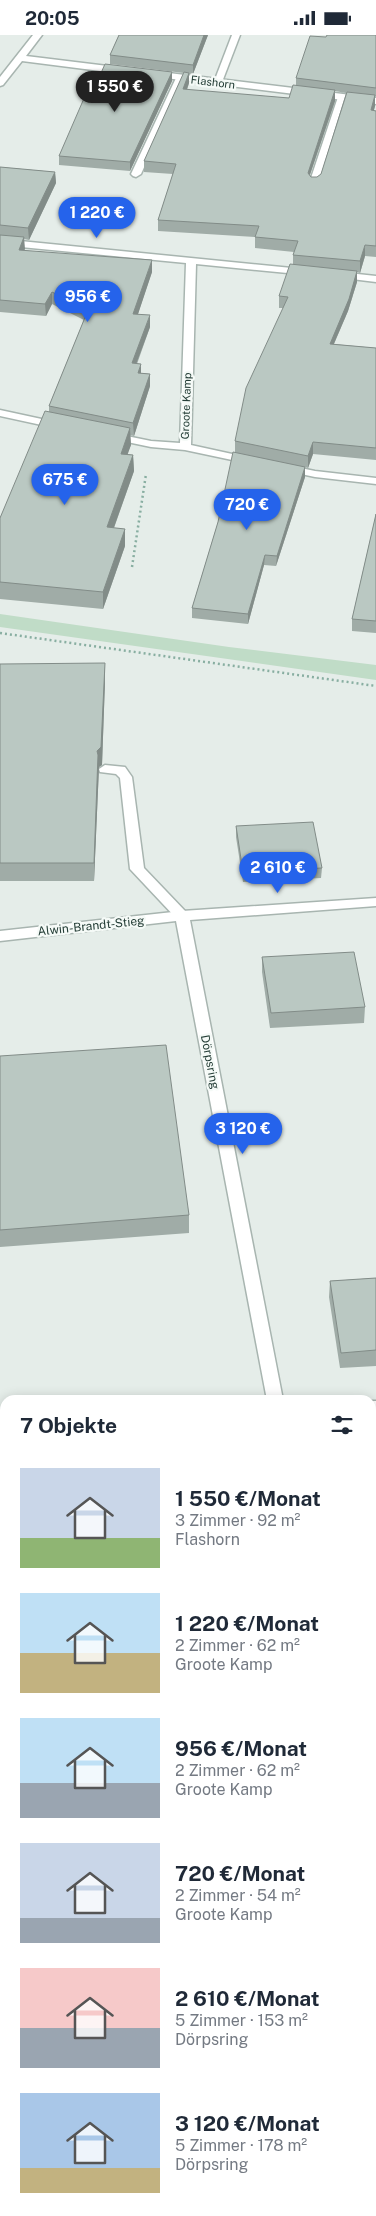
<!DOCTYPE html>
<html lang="de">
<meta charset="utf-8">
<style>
body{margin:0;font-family:"Public Sans",sans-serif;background:#f6f6f7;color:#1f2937;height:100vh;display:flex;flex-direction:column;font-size:19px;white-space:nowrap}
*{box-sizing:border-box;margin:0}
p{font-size:16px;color:#747a83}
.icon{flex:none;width:28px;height:28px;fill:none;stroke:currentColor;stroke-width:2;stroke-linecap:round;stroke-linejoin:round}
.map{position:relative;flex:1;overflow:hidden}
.side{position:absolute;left:0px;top:1360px;width:376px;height:821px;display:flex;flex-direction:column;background:#fff;border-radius:15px 15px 0 0;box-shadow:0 2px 12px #0003}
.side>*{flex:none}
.price{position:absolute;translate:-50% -42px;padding:0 11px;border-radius:18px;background:#2563eb;color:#fff;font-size:16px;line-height:32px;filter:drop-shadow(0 1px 2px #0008)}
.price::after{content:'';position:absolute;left:50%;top:30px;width:15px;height:11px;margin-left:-8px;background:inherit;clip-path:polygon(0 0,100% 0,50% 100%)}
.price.current{background:#222;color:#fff}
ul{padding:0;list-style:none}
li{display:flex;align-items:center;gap:15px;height:125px;padding:0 20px}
li span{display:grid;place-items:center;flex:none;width:140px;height:100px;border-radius:0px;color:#555}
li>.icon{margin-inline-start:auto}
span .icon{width:60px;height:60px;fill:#fffc;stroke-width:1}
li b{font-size:21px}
h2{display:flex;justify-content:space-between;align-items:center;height:60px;padding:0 20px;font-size:21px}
.status{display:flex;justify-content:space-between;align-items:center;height:35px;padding:0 25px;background:#fff;direction:ltr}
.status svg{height:14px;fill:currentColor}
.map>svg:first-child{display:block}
</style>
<div class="status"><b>20:05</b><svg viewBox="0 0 49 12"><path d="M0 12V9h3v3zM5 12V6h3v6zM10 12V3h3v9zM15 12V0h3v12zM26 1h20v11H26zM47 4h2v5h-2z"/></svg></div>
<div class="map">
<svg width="376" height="2181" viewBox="0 0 376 2181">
<rect width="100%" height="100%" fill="#e5ede9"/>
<g fill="#d3ddd8">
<polygon points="371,1846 376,1846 376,2040 371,2041"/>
<rect x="0" y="1867" width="5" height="194"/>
</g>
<polygon fill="#c0dcc7" points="0,579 229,612 376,630 376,645 0,592"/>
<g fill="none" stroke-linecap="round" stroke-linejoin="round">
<defs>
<g id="lane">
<polygon points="232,0 240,0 222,47 215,49 214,47"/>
<polygon points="180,40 184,43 141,139 136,142 133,141 131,139 176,43"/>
<polygon points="342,59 346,62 319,149 317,151 311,151 309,149 338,62"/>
<polygon points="105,730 125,732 132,742 144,833 187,878 189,881 187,884 177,884 130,834 120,743 116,739 100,737 99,734"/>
</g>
<g id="street">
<polygon points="33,0 42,0 26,21 124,33 128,36 124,39 22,26 3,50 0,51 0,42"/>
<polygon points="152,36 376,63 376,69 149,41 149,37"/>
<polygon points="0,204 312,235 312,239 308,240 196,229 191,410 255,424 257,426 255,428 251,429 185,415 151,412 108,403 107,401 112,398 151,406 180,408 186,228 0,210"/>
<polygon points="339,237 376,241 376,247 335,242 335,238"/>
<polygon points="0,375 60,388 65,391 60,394 0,381"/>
<polygon points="286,430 315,436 376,443 376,449 315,442 282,435 280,433 282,431"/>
<polygon points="376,863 376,871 190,885 283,1365 267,1365 176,886 0,906 0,896 182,876"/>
<rect x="371" y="1366" width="5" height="14"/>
<rect x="371" y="1808" width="5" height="18"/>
<rect x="0" y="1824" width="5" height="18"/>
</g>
</defs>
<use href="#lane" stroke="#a8b5b0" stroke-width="3"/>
<use href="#street" stroke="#a8b5b0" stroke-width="3"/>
<g stroke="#88aea1" stroke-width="2.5" stroke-dasharray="2 3" stroke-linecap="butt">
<polyline points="132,532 146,439"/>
<polyline points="0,598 376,651"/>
</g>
<use href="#lane" fill="#fff" fill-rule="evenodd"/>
<use href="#street" fill="#fff" fill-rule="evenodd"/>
<defs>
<g id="rail">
<polyline points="371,1865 376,1865"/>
<polyline points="0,1895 5,1895"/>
<polyline points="371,1906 376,1905"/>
<polyline points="0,1920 5,1920"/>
<polyline points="371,2005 376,2004"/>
<polyline points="0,2022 5,2022"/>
</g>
</defs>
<use href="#rail" stroke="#607972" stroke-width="7"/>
<use href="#rail" stroke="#f5faf7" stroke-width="5" stroke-dasharray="14" stroke-linecap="butt"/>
</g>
<g fill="#a0aca7" fill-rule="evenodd">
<path d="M119,0H208L193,39H189V48L187,55L289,63L296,51V43L326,2L376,0V62L375,61V71L374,75L376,76V222L365,221L360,238L357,237V247L348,276L334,309L376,313V425L313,419L308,433L305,432V442L276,531L264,530L248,589L192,583V573L218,487L235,417V406L283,273H279V261L293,229V220L294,217L255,213V202L158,196V185L173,139L144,137V126L184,38L110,29V20ZM335,56L346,58L321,139L317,142H311L310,140L335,66Z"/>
<polygon points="172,37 172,46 130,136 59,130 59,121 101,38"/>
<polygon points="0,132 55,137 56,148 29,205 24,204 24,215 152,237 138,279 150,292 137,329 141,338 150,339 150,351 134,401 130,400 131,410 127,419 133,420 134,436 114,493 125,494 125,511 103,574 0,564 0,483 49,377 49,371 84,285 52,269 46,281 0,277"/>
<polygon points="376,479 376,598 352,596 352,584"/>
<polygon points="0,629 105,646 102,730 99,732 94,846 0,846"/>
<polygon points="236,791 322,833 321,843 243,847 236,802"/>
<polygon points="262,922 365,972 364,988 270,993 262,937"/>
<polygon points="0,1021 189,1180 189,1198 0,1212"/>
<polygon points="376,1243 376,1331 340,1333 329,1262 330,1246"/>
<polygon points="371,1437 376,1437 376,1593 371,1594"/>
<polygon points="5,1521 5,1646 0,1646 0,1522"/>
<rect x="0" y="1934" width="5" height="54"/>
</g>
<g fill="#828c88">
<polygon points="204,0 208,0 193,39 193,30"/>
<polygon points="172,37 172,46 130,136 130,127"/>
<polygon points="189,38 189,48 183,65 183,54"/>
<polygon points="335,55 335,66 307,148 308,138"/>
<polygon points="375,60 375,71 371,86 371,75"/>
<polygon points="55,137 56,148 29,205 28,193"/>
<polygon points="24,202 25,214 19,227 19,215"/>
<polygon points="365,210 365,221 360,238 360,226"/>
<polygon points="152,225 152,237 134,291 133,279"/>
<polygon points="357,236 357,247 348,276 329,320 330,309"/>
<polygon points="52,257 52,269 46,281 45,269"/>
<polygon points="150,280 150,292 132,340 132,328"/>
<polygon points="141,329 141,341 138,338"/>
<polygon points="150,339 150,351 134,401 133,388"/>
<polygon points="130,393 131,410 122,435 121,419"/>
<polygon points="313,407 313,419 308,433 308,421"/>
<polygon points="133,420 134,436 108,509 107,492"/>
<polygon points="305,432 305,442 276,531 277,521"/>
<polygon points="125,494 125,511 103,574 103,557"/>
<polygon points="265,520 264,530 248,589 248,579"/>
<polygon points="105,628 105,646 102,730 99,732 94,846 94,828 97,716"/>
</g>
<g fill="#bac8c2" stroke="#828c88">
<polygon points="119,0 204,0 193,30 110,20"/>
<polygon points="327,0 376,0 376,53 296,43 310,1 326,2"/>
<polygon points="105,29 172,37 130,127 59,121 95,38 101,38"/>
<polygon points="184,37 189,38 183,54 289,63 293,50 335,55 308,138 311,142 317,142 321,139 347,57 375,60 371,75 376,76 376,211 365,210 360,226 293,220 298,206 255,202 259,191 158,185 176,129 144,126"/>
<polygon points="0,132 55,137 28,193 0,190"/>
<polygon points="0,200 24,202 19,215 152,225 133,279 150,280 132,328 141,329 138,338 150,339 133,388 49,371 88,275 52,257 45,269 0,265"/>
<polygon points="290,229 357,236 349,264 330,309 376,313 376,413 313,407 308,421 235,406 246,353 288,262 279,261"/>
<polygon points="45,376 130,393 121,419 133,420 107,492 125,494 103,557 0,547 0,483"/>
<polygon points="233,417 305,432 277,521 265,520 248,579 192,573 218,487"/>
<polygon points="376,479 376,586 352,584"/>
<polygon points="105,628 101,712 97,716 98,720 94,828 0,828 0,629"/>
<polygon points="313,787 322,833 243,837 236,791"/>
<polygon points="354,917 365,972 271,978 262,922"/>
<polygon points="166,1010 189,1180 0,1195 0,1021"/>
<polygon points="376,1243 376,1315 341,1318 330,1246"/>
<rect x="371" y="1437" width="5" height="140"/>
<polygon points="5,1521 5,1629 0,1629 0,1522"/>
<polygon points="0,1934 5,1934 5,1979 0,1980"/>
</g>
<g text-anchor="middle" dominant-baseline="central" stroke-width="4.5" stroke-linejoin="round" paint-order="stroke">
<g font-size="11" fill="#253e37" stroke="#f5faf7">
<text transform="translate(213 47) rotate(7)">Flashorn</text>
<text transform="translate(186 371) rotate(-88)">Groote Kamp</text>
</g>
<g font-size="12" fill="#253e37" stroke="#f5faf7">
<text transform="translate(91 891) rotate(-6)">Alwin-Brandt-Stieg</text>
<text transform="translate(210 1027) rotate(79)">Dörpsring</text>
</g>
</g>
</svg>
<b class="price current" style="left:115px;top:78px">1 550 €</b>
<b class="price" style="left:97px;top:204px">1 220 €</b>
<b class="price" style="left:88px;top:288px">956 €</b>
<b class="price" style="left:65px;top:471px">675 €</b>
<b class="price" style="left:247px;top:496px">720 €</b>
<b class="price" style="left:278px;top:859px">2 610 €</b>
<b class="price" style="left:243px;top:1120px">3 120 €</b>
<section class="side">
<h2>7 Objekte<svg class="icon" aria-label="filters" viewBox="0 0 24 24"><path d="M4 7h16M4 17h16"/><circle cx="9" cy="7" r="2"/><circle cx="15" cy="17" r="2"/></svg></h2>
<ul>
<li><span style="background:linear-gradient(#c9d6e8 70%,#8fb573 0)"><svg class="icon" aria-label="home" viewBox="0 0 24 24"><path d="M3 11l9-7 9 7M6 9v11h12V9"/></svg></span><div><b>1 550 €/Monat</b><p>3 Zimmer · 92 m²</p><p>Flashorn</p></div></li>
<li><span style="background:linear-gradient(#bfe0f5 60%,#c2b280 0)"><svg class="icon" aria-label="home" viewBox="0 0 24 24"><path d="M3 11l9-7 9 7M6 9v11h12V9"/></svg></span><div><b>1 220 €/Monat</b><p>2 Zimmer · 62 m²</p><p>Groote Kamp</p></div></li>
<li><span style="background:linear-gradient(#bfe0f5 65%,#9aa5b1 0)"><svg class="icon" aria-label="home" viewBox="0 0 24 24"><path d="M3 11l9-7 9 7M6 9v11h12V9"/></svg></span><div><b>956 €/Monat</b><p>2 Zimmer · 62 m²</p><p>Groote Kamp</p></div></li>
<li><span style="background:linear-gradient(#c9d6e8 75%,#9aa5b1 0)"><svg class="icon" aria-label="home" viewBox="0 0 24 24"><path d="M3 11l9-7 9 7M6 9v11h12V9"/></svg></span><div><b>720 €/Monat</b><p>2 Zimmer · 54 m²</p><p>Groote Kamp</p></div></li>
<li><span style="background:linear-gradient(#f6c9c9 60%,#9aa5b1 0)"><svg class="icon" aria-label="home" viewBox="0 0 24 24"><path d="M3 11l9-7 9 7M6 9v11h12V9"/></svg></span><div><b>2 610 €/Monat</b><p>5 Zimmer · 153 m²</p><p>Dörpsring</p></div></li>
<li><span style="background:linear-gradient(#a9c7e8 75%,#c2b280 0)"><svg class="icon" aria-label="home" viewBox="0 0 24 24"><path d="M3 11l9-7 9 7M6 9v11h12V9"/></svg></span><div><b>3 120 €/Monat</b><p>5 Zimmer · 178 m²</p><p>Dörpsring</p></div></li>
</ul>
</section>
</div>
